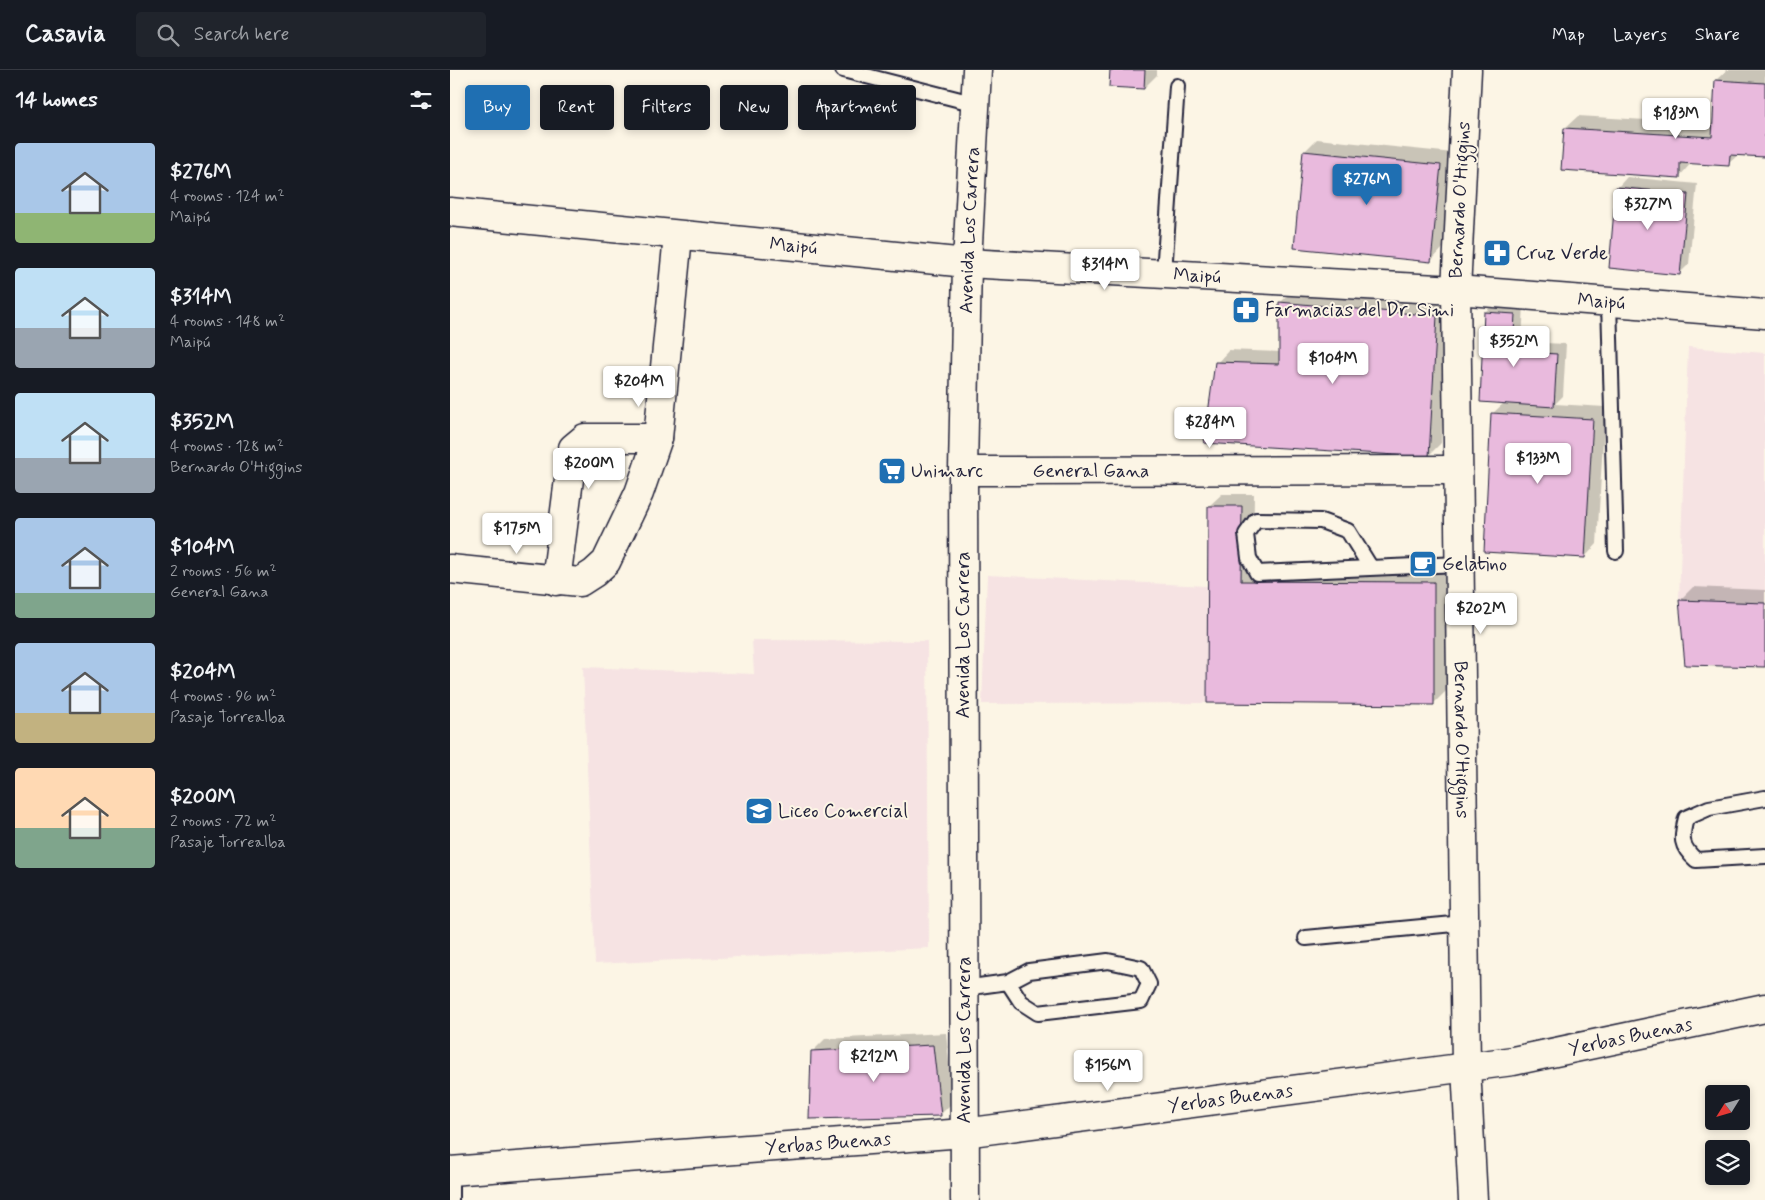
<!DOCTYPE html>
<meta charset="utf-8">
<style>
body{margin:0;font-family:Mynerve,sans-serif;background:#20242c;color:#f1f3f6;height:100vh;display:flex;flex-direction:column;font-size:19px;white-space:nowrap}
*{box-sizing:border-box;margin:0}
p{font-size:16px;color:#9ea1a6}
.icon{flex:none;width:28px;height:28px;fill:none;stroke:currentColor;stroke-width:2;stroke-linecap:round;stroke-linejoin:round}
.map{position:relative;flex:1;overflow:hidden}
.drawer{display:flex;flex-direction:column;background:#171b24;width:450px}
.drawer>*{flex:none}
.top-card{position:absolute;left:15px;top:15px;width:475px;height:45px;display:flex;gap:10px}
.needle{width:32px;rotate:233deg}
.buttons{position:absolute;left:1255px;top:1015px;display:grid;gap:10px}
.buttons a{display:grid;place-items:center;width:45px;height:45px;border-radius:5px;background:#171b24;box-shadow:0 2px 8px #0003;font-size:25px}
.price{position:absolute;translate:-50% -42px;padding:0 11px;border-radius:5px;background:#fff;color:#222;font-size:16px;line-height:32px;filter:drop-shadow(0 1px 2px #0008)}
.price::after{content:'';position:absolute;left:50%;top:30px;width:15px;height:11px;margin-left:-8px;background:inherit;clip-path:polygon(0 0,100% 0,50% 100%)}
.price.selected{background:#1f6fb2;color:#fff}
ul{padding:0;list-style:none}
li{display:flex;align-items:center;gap:15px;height:125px;padding:0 15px}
li span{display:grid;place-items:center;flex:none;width:140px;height:100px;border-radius:5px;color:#555}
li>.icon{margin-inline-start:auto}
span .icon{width:60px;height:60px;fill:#fffc;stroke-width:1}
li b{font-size:21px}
h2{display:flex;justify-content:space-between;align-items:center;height:60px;padding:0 15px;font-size:21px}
.tag{padding:0 18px;border-radius:5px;background:#171b24;box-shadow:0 2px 8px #0003;font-size:18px;line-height:45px}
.tag.selected{background:#1f6fb2;color:#fff}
header{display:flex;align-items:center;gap:30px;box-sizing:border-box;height:70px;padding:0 25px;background:#171b24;border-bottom:1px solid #363941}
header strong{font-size:24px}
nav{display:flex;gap:28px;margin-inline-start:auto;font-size:18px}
.search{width:350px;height:45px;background:#20242c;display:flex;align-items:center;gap:12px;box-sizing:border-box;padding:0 18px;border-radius:5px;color:#9ea1a6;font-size:19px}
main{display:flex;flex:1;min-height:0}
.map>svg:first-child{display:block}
</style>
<header>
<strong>Casavia</strong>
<div class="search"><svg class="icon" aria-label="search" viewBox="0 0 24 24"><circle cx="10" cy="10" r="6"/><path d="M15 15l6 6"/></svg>Search here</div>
<nav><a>Map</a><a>Layers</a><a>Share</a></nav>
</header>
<main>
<section class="drawer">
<h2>14 homes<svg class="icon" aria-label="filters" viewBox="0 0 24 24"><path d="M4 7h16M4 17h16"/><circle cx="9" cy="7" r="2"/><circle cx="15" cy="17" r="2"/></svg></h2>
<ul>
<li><span style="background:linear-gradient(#a9c7e8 70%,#8fb573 0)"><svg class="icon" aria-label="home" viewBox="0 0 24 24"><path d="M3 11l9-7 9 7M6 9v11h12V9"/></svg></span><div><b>$276M</b><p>4 rooms · 124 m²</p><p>Maipú</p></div></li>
<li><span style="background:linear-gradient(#bfe0f5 60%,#9aa5b1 0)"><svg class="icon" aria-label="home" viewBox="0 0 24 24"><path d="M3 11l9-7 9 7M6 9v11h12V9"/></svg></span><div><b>$314M</b><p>4 rooms · 148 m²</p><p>Maipú</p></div></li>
<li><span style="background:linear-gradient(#bfe0f5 65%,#9aa5b1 0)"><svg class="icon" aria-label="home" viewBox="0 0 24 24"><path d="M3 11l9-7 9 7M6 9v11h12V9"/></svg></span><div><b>$352M</b><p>4 rooms · 128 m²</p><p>Bernardo O'Higgins</p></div></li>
<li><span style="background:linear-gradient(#a9c7e8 75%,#7fa58c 0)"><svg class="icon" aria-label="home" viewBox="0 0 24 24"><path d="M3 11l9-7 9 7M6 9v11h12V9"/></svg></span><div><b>$104M</b><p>2 rooms · 56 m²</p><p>General Gana</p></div></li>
<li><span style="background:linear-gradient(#a9c7e8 70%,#c2b280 0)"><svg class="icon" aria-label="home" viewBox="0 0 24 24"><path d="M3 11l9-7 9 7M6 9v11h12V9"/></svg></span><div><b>$204M</b><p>4 rooms · 96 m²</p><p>Pasaje Torrealba</p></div></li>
<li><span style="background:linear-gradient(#ffd9b3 60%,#7fa58c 0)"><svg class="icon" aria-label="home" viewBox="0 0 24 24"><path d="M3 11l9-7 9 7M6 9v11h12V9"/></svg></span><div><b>$200M</b><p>2 rooms · 72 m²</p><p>Pasaje Torrealba</p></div></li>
</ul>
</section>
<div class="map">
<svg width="1315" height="1130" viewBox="0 0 1315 1130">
<rect width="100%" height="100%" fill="#fcf5e5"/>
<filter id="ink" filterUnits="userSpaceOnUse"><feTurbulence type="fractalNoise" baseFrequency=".02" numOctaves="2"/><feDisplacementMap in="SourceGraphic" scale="10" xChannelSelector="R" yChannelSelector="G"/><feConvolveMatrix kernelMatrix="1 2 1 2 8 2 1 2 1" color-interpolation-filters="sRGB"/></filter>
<g filter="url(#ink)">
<g fill="#f6e3e3">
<polygon points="1238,277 1315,283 1315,533 1229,530"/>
<polygon points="537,505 757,516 757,633 532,634"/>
<polygon points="302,570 477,571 479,878 145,894 133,597 304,604"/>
</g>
<g fill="#0003">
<polygon points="661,0 707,0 707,5 694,18"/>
<polygon points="1277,0 1315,0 1315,86 1289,84 1278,94 1242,92 1229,107 1115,58 1128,46 1264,54 1266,10"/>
<polygon points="867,69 1003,83 993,178 981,191 854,82"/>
<polygon points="1177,107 1247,114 1239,194 1230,203 1160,197 1168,117"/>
<polygon points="843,220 999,233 991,373 978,386 767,293 779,280 831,282 831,232"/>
<polygon points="1045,233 1074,234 1072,272 1116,274 1113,326 1105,334 1155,337 1147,474 1135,487 1042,344 1054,333 1035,242"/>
<polygon points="772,424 804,424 803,499 997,500 996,621 983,634 758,631 759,436"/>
<polygon points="1243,517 1315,520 1315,596 1230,530"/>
<polygon points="496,963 503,1032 490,1045 362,982 375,969"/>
</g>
<g fill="#e9badd" stroke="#22223b">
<polygon points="660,0 695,0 694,19 659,17"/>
<polygon points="1265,10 1315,13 1315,87 1280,85 1279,96 1230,93 1230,108 1111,100 1114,58 1262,67"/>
<polygon points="853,81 991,95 981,192 844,178"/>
<polygon points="1166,117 1238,124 1230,205 1159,198"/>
<polygon points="829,232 987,246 979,387 754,373 765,292 829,294"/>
<polygon points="1034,242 1065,244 1063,281 1107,284 1104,337 1030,332"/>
<polygon points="1041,343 1143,349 1135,488 1034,482"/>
<polygon points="758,436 792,436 791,511 984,512 984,635 757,633"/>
<polygon points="1229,530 1315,533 1315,597 1235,595"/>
<polygon points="483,975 491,1046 359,1049 361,981"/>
</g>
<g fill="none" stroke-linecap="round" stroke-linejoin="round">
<defs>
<g id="lane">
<polyline points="393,0 526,34"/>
<polyline points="714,203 727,16"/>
<polyline points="1159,232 1166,481"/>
<polyline points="921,498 898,461 871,451 806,450 796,464 799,488 807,503 1009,494"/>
<path d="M1315,728L1259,738L1236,748C1231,768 1230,776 1246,790L1315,786"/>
<polyline points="856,868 1014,853"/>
<polyline points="514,918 558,912 579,901 658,891 691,898 699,914 691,931 588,943 571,932 558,912"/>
<polyline points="1,1101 1,1130"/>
</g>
<g id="street">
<path id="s1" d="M513,401L1008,400"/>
<polyline points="0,499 130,512 144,503 156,492 189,423 208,368 228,166"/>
<polyline points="106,511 123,378 135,368 208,368"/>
<path id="s2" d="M0,1101L514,1063L1063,991L1315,938"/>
</g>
<g id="secondary">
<path id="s3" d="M1017,0L1006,220L1016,997L1023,1130"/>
<path id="s4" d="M0,142L517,193L1006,220L1315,244"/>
</g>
<g id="primary">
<path id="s5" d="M515,1130L513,401L517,193L527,0"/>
</g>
</defs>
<use href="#lane" stroke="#22223b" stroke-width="18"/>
<use href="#street" stroke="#22223b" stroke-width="31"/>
<use href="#secondary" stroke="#22223b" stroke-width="31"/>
<use href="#primary" stroke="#22223b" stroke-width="31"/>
<use href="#lane" stroke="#fcf5e5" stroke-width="14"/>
<use href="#street" stroke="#fcf5e5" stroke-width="28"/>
<use href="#secondary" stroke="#fcf5e5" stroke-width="28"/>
<use href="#primary" stroke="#fcf5e5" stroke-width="28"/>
</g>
</g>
<defs>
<symbol id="pharmacy-square" viewBox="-11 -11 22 22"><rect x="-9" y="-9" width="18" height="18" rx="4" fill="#1f6fb2" stroke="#fcf5e5"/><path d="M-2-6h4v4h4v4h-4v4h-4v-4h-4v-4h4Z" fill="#fff"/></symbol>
<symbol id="supermarket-square" viewBox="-11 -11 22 22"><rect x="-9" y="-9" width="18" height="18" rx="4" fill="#1f6fb2" stroke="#fcf5e5"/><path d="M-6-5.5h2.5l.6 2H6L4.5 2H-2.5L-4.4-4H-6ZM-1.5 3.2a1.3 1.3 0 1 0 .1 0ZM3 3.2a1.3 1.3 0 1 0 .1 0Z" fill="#fff"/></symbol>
<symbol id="cafe-square" viewBox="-11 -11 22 22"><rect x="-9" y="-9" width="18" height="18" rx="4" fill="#1f6fb2" stroke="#fcf5e5"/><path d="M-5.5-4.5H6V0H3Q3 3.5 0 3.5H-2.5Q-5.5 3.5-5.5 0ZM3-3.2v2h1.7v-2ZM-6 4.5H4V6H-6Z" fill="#fff"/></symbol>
<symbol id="school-square" viewBox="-11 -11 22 22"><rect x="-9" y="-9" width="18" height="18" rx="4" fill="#1f6fb2" stroke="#fcf5e5"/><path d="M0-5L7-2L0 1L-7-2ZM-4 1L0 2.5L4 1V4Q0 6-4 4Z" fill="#fff"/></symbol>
</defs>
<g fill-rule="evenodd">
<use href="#pharmacy-square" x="1031" y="167" width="32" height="32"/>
<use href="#pharmacy-square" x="780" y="224" width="32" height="32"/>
<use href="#supermarket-square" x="426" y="385" width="32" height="32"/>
<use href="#cafe-square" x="957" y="478" width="32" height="32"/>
<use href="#school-square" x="293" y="725" width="32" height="32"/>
</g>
<g text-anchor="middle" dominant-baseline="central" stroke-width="4" stroke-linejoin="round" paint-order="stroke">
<g font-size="19" fill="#22223b" stroke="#fcf5e5">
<text transform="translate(1010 130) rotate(-87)">Bernardo O'Higgins</text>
<text stroke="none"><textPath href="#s5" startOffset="970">Avenida Los Carrera</textPath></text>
<text stroke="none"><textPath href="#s4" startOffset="345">Maipú</textPath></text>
<text stroke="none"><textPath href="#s4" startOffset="750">Maipú</textPath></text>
<text stroke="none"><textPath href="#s4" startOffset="1155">Maipú</textPath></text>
<text stroke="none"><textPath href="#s1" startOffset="128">General Gana</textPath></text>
<text transform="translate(513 565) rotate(-90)">Avenida Los Carrera</text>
<text stroke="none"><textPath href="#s3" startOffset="670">Bernardo O'Higgins</textPath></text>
<text stroke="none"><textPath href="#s2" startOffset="1189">Yerbas Buenas</textPath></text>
<text transform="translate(514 970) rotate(-90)">Avenida Los Carrera</text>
<text stroke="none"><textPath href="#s2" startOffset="784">Yerbas Buenas</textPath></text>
<text stroke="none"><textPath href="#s2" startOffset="379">Yerbas Buenas</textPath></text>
</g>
<g font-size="19" fill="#22223b" stroke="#fcf5e5" text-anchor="start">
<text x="1066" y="183">Cruz Verde</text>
<text x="815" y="240">Farmacias del Dr. Simi</text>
<text x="461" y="401">Unimarc</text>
<text x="992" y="494">Gelatino</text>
<text x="328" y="741">Liceo Comercial</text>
</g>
</g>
</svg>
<div class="buttons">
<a><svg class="needle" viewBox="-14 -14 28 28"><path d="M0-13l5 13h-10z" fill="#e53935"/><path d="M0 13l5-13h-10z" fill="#9ea1a6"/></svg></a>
<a><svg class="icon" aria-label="layers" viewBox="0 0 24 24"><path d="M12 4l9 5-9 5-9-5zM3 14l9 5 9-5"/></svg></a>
</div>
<b class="price" style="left:1226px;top:70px">$183M</b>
<b class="price selected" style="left:917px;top:136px">$276M</b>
<b class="price" style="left:1198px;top:161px">$327M</b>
<b class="price" style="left:655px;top:221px">$314M</b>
<b class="price" style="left:1064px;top:298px">$352M</b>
<b class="price" style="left:883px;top:315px">$104M</b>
<b class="price" style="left:189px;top:338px">$204M</b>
<b class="price" style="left:760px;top:379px">$284M</b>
<b class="price" style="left:1088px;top:415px">$133M</b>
<b class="price" style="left:139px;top:420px">$200M</b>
<b class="price" style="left:67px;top:485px">$175M</b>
<b class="price" style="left:1031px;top:565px">$202M</b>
<b class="price" style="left:424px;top:1013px">$212M</b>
<b class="price" style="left:658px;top:1022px">$156M</b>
<div class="top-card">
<a class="tag selected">Buy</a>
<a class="tag">Rent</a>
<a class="tag">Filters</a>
<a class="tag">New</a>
<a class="tag">Apartment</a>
</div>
</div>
</main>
